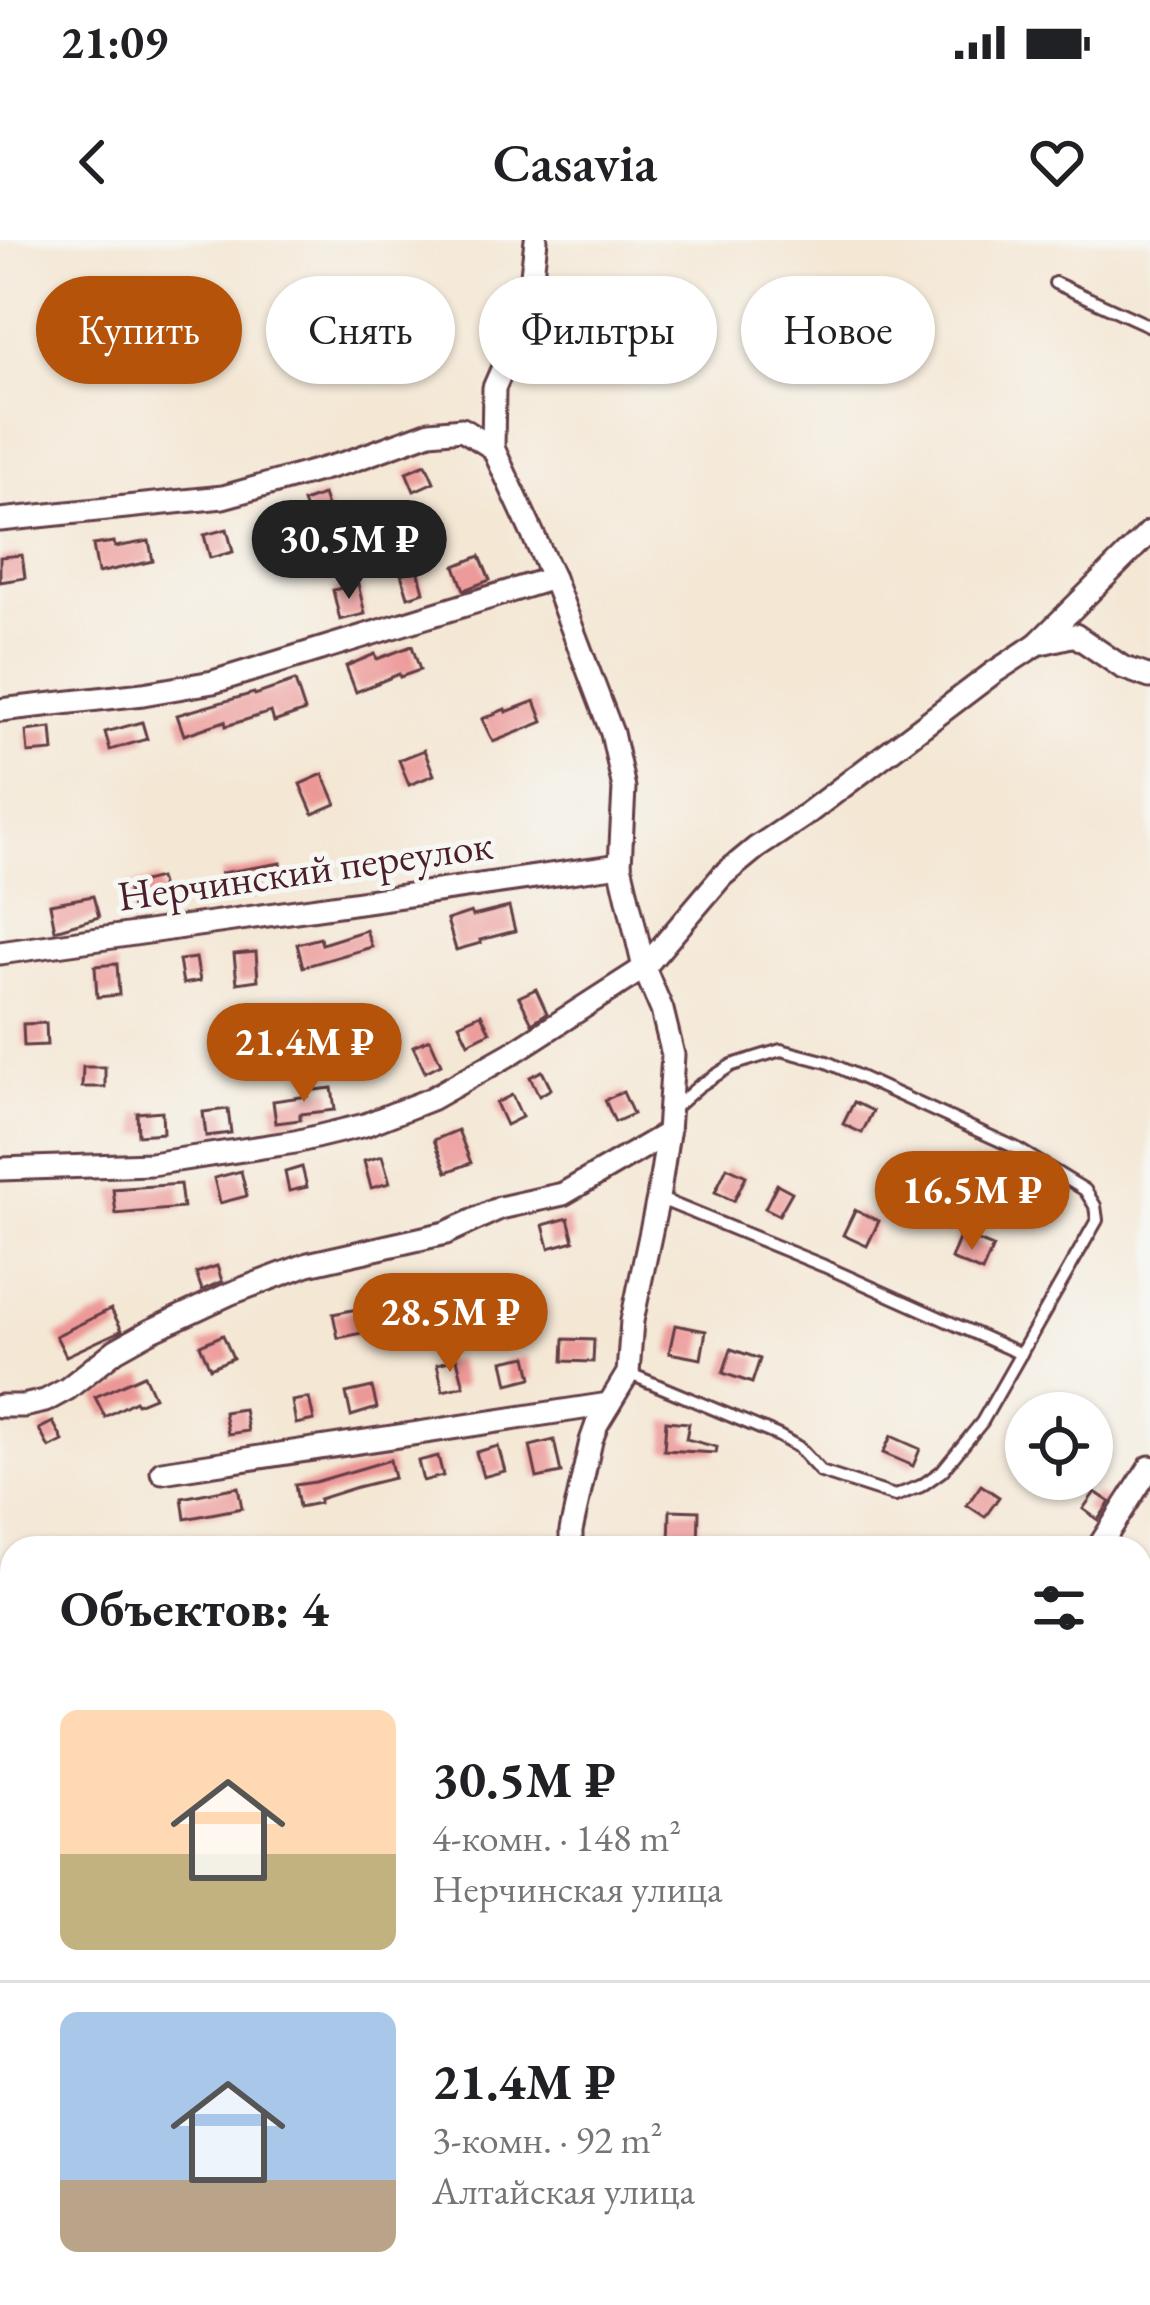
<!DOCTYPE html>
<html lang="ru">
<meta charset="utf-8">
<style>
body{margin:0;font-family:"EB Garamond",serif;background:#f2f2f2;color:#202124;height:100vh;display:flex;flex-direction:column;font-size:45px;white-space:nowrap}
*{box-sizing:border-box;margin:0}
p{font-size:39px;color:#757577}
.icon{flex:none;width:66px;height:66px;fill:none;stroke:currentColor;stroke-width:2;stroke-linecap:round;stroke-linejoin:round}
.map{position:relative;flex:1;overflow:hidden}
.panel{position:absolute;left:0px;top:1296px;width:1152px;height:771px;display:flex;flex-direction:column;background:#fff;border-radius:36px 36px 0 0;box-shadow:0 3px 9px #0004}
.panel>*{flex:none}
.guide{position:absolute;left:36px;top:36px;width:1080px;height:108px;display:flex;gap:24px}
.controls{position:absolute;left:1005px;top:1152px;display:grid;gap:24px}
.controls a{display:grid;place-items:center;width:108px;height:108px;border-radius:50%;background:#fff;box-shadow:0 3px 9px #0004;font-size:60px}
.price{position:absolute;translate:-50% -102px;padding:0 27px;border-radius:42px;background:#b45309;color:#fff;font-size:39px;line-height:78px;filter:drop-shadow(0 3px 6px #0008)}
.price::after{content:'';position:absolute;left:50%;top:72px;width:36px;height:27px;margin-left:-18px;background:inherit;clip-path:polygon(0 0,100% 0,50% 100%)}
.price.active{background:#222;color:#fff}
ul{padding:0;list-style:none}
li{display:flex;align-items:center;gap:36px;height:300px;padding:0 60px}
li+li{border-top:3px solid #e0e0e0}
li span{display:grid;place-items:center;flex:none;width:336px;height:240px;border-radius:18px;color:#555}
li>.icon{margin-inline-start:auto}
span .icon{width:144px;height:144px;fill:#fffc;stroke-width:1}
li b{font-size:51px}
h2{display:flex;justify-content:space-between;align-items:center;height:144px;padding:0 60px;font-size:51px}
.chip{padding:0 42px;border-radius:54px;background:#fff;box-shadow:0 3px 9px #0004;font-size:42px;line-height:108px}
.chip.active{background:#b45309;color:#fff}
.status{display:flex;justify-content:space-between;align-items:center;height:84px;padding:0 60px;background:#fff;direction:ltr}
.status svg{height:33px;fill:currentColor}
header{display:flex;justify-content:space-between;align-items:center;height:156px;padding:0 60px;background:#fff;font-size:54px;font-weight:600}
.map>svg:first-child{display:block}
</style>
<div class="status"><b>21:09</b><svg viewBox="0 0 49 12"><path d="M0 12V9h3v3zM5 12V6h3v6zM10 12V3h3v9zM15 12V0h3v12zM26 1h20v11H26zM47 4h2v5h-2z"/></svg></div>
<header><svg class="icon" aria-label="back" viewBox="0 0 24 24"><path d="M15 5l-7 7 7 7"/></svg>Casavia<svg class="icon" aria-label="heart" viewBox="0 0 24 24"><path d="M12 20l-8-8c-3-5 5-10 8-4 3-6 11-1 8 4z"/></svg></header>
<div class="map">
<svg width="1150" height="2065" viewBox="0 0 1150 2065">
<rect width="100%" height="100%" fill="#f6f6f2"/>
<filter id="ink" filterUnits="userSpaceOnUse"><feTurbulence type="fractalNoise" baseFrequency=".00833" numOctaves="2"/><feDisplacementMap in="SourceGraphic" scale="24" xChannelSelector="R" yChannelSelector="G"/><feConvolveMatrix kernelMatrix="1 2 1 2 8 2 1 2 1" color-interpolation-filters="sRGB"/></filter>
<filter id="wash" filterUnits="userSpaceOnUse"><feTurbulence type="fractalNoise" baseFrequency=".004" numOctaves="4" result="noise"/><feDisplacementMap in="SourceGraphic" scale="48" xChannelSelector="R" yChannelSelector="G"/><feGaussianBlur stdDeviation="2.7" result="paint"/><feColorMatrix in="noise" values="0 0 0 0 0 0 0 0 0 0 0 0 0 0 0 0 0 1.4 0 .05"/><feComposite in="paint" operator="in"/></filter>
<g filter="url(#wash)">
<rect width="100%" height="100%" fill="#f4e7d4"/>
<g id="blocks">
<g fill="#ec9897">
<polygon points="426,224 434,242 414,251 406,232"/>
<polygon points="323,255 330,275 310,282 303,262"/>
<polygon points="227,289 233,312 210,318 204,295"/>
<polygon points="149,301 153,321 98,333 93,305 114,302 115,307"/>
<polygon points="22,315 25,338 0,342 0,317"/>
<polygon points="480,316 490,340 464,350 455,326"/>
<polygon points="418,329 424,352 408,357 401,334"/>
<polygon points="358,344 365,374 340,380 333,350"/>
<polygon points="412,406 420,430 400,437 399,434 356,452 346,426 375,414 377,419"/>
<polygon points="295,441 305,471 274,482 271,472 226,486 225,481 184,495 177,475 254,453 255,455"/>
<polygon points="535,461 543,482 493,502 482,479 505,469 506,472"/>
<polygon points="142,482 147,499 110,510 105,492"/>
<polygon points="51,488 53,511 28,513 26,491"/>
<polygon points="424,510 434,535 409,545 399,520"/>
<polygon points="323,534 336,564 313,574 300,544"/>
<polygon points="281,623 284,644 255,647 256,652 227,658 221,633"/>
<polygon points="159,638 166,664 133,672 127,646"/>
<polygon points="93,656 99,677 55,690 50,664"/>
<polygon points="509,667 515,691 480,700 481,703 456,710 447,680 471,672 473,676"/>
<polygon points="366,690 372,707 303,727 297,704 320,698 322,704"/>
<polygon points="256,712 258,740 237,743 234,714"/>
<polygon points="196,718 200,741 183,744 179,720"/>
<polygon points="117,724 119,755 97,757 95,726"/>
<polygon points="536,749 547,773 532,783 519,757"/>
<polygon points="481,774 490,792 468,803 459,784"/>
<polygon points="46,783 47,805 24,806 23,784"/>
<polygon points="430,799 441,824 425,832 413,806"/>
<polygon points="83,827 105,827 105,847 82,847"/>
<polygon points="542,831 551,849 539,856 530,837"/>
<polygon points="332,848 335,870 300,874 300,880 276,883 273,861 308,856 307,851"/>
<polygon points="623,852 633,874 615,882 605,860"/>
<polygon points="512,855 522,877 506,885 496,863"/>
<polygon points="854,862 873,871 862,893 843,884"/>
<polygon points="228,869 231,893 206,896 203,872"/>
<polygon points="162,871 163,893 138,895 137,873"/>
<polygon points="458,890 471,923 447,932 434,900"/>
<polygon points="382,916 390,943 371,948 364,921"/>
<polygon points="972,922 989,929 982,947 965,940"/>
<polygon points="302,927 307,947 289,951 285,932"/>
<polygon points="727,927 746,936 734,961 715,952"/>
<polygon points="241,931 247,956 220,963 214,938"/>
<polygon points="180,944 183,968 116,974 113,949"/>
<polygon points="777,944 792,952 779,975 765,968"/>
<polygon points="855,970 879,981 867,1006 843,995"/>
<polygon points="568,978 574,1001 549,1008 543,985"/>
<polygon points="961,994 993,1007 982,1032 951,1019"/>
<polygon points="217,1026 222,1041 202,1050 196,1033"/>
<polygon points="474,1061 480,1084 455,1091 449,1068"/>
<polygon points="111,1069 122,1090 66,1116 56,1096"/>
<polygon points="357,1069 362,1093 338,1098 333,1074"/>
<polygon points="675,1085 706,1091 701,1119 669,1113"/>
<polygon points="223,1095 233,1118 210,1128 200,1105"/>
<polygon points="564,1099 594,1100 593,1122 563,1121"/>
<polygon points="731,1109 760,1119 752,1143 723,1133"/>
<polygon points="527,1116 532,1138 508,1144 503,1121"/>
<polygon points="457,1119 464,1146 443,1151 437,1124"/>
<polygon points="144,1135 154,1157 137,1164 135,1161 105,1177 95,1157"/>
<polygon points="372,1147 377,1168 351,1176 346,1153"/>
<polygon points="309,1158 314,1180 296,1184 292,1161"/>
<polygon points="244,1169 248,1191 228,1194 224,1172"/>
<polygon points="666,1181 689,1183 686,1199 717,1207 716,1213 664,1210"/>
<polygon points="53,1182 63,1201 49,1208 39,1189"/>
<polygon points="891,1196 920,1209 913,1226 883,1213"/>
<polygon points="554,1200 561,1233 537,1238 530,1206"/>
<polygon points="498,1206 505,1231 483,1237 476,1212"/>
<polygon points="438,1216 443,1236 423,1241 418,1221"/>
<polygon points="390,1220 394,1238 357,1247 319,1259 319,1263 299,1267 295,1245 315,1242"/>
<polygon points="981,1245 999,1257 985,1277 967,1265"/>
<polygon points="238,1247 242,1268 185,1279 182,1258"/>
<polygon points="1095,1252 1110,1262 1098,1280 1083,1269"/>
<polygon points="670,1270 699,1271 698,1308 669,1308"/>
</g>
</g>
</g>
<g filter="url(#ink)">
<use href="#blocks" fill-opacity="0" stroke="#643d44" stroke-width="3"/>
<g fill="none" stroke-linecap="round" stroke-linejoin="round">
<defs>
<g id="service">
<polyline points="1055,43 1150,86"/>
<polyline points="658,958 824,1026 1021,1114"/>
<polyline points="628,1133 779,1196 798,1207 821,1232 895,1256 921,1246 942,1231 982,1182 1097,980 1095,966 1085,950 1016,908 827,822 781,810 732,825 699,846 672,870"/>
</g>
<g id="minor">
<polyline points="536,0 528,70 494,148 493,208 553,338 612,493 624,548 620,625 644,728 662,770 673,815 668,893 658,958 632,1081 628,1133 597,1184 591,1201 571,1291 571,1308"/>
<polyline points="0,280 223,257 348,222 430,192 462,189 493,208"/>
<polyline points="1037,404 1075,395 1122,427 1150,437"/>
<polyline points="0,470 143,454 213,442 553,338"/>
<polyline points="0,713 620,625"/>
<polyline points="0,929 151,924 295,902 365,885 431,859 512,813 644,728 722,636 756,608 804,576 993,433 1037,404 1150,292"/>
<polyline points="0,1166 23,1166 45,1161 67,1149 116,1110 150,1091 229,1054 308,1024 446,993 500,968 563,954 668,893"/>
<polyline points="162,1232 609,1164"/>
<polyline points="1098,1308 1150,1227"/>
<polyline points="0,1496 12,1494"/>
<polyline points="1140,1503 1150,1485"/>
<polyline points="1140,1637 1150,1643"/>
<polyline points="0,1685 12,1684"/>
<polyline points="0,1808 12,1807"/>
<polyline points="1140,1997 1150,1984"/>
<polyline points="801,2065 810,2055"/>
<polyline points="1091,2065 1098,2055"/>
</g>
<g id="tertiary">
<polyline points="0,2026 12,2026"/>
<polyline points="623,2055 634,2065"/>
</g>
</defs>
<use href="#service" stroke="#643d44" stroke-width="16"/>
<use href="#minor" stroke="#643d44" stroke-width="27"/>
<use href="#tertiary" stroke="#643d44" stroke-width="30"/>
<use href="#service" stroke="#fff" stroke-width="10"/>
<use href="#minor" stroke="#fff" stroke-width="21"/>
<use href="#tertiary" stroke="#fff" stroke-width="24"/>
</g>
</g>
<g text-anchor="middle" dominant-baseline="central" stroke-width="10" stroke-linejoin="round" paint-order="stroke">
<g font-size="42" fill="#4a1f2b" stroke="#f6f6f2">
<text transform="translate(305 630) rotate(-8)">Нерчинский переулок</text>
</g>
</g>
</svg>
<div class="controls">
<a><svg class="icon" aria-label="locate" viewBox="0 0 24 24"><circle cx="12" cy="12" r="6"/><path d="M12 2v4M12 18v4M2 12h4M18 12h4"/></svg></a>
</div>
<b class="price active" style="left:349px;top:362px">30.5M ₽</b>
<b class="price" style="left:304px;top:865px">21.4M ₽</b>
<b class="price" style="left:972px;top:1013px">16.5M ₽</b>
<b class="price" style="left:450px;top:1135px">28.5M ₽</b>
<div class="guide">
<a class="chip active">Купить</a>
<a class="chip">Снять</a>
<a class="chip">Фильтры</a>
<a class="chip">Новое</a>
</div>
<section class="panel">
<h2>Объектов: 4<svg class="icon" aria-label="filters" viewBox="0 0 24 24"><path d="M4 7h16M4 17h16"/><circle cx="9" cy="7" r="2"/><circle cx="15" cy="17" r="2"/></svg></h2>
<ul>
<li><span style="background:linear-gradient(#ffd9b3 60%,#c2b280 0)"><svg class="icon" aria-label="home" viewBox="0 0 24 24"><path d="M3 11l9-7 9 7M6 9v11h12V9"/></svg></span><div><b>30.5M ₽</b><p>4-комн. · 148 m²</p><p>Нерчинская улица</p></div></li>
<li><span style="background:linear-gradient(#a9c7e8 70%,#b9a48a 0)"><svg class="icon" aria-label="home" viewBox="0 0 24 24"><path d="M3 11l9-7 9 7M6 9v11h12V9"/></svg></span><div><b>21.4M ₽</b><p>3-комн. · 92 m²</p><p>Алтайская улица</p></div></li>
</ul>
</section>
</div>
